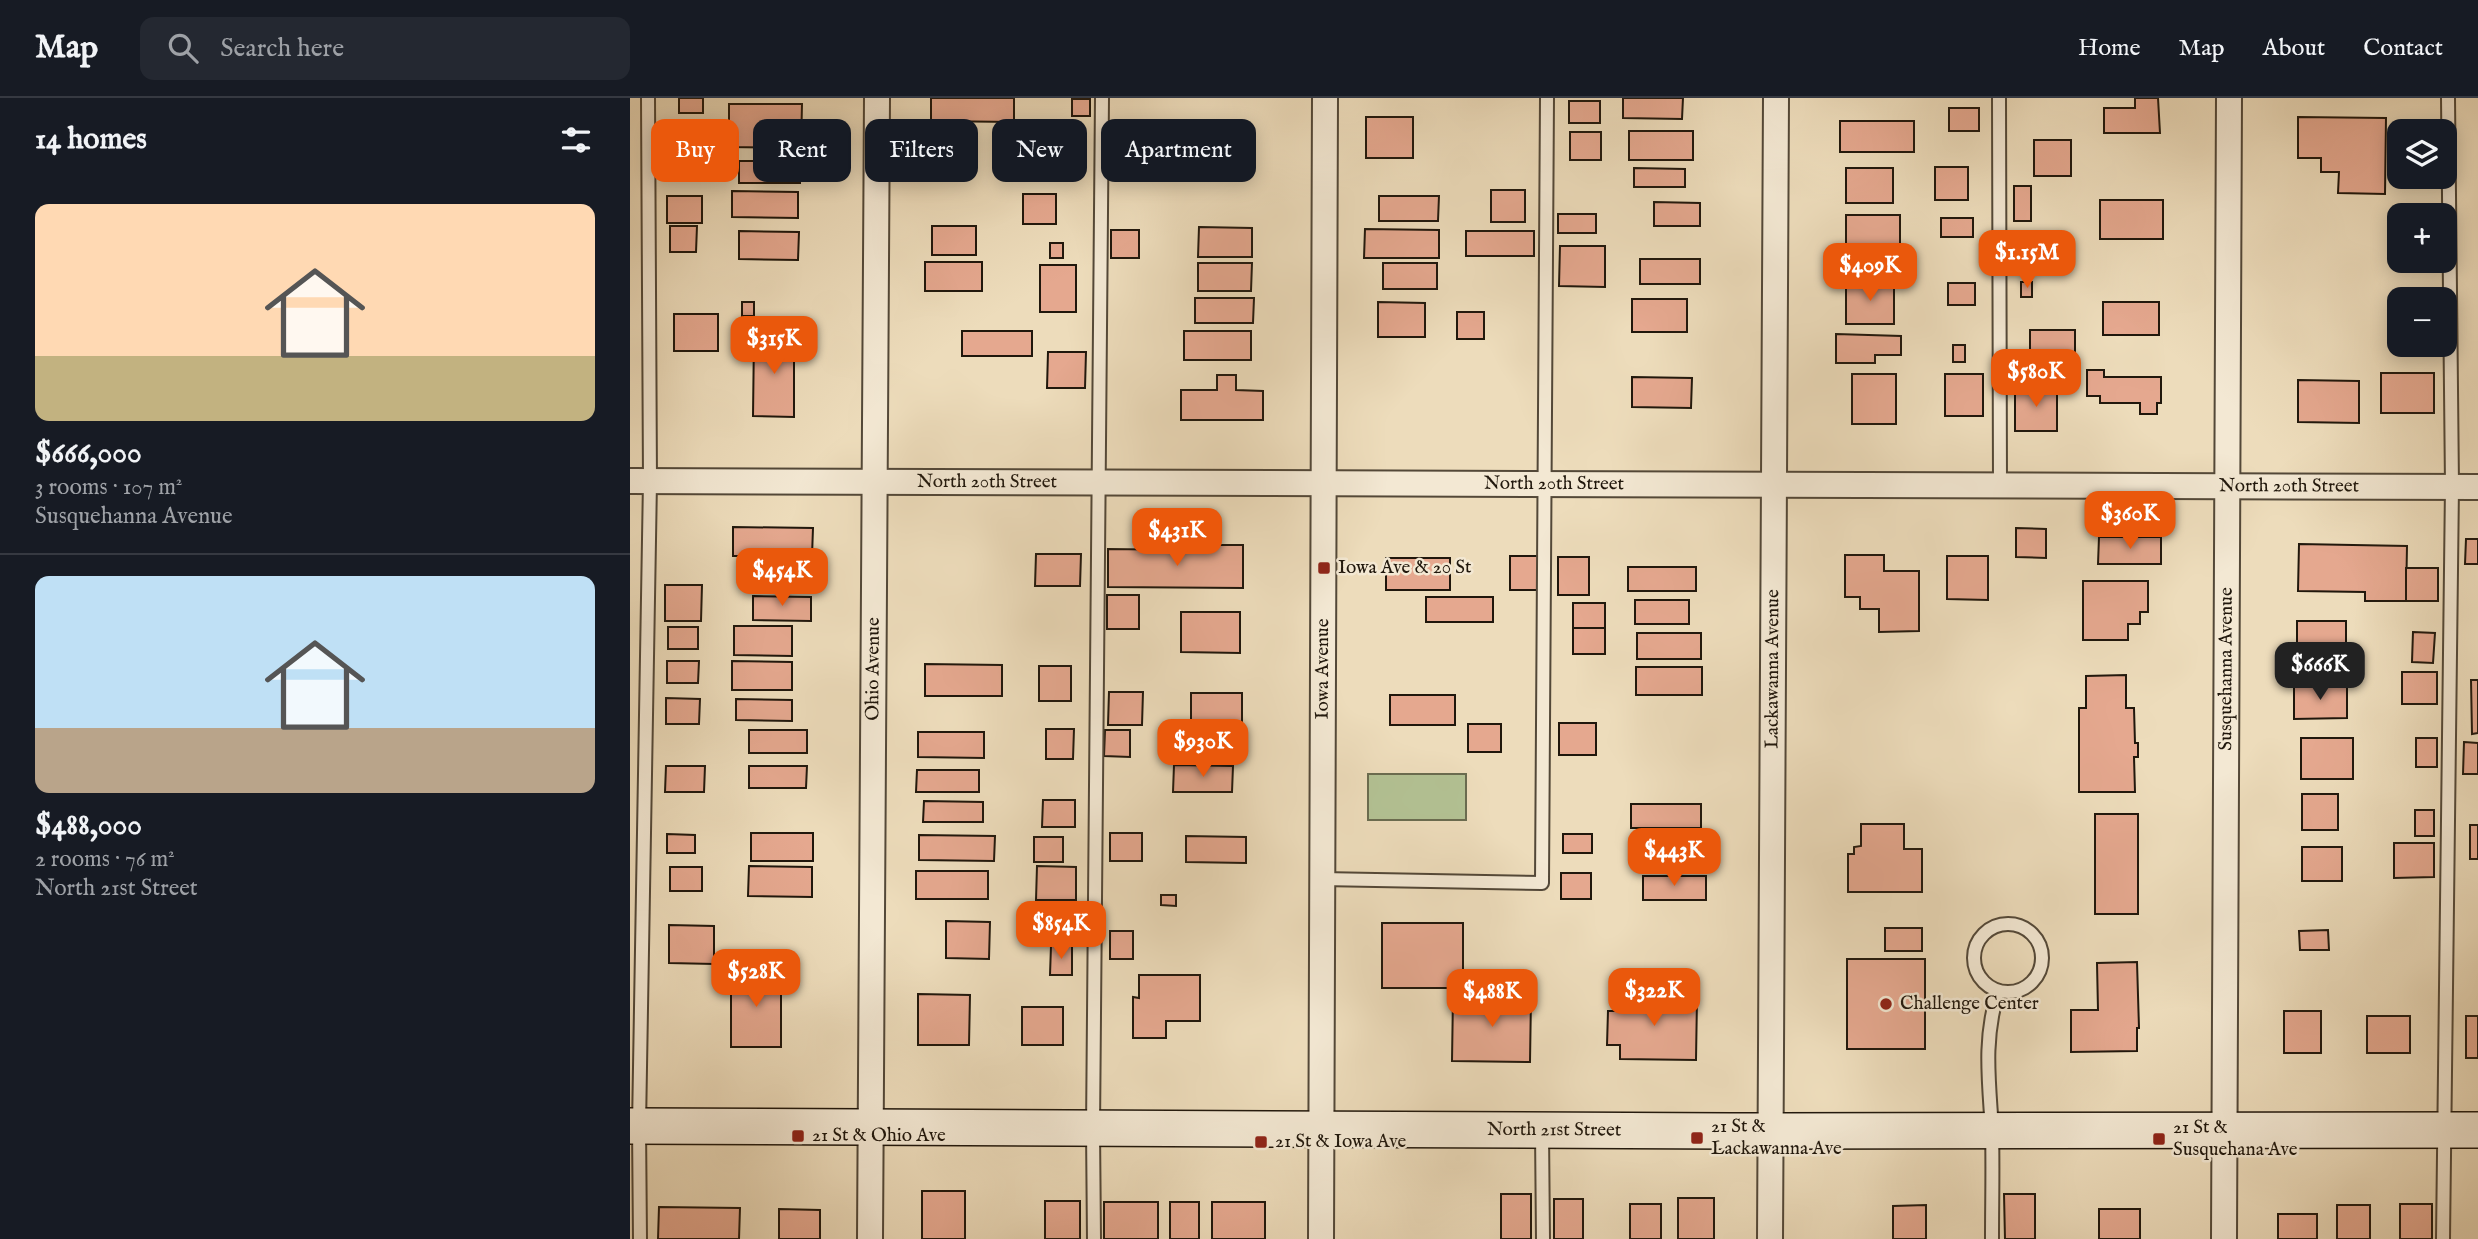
<!DOCTYPE html>
<meta charset="utf-8">
<style>
body{margin:0;font-family:"IM FELL English",serif;background:#242831;color:#f1f3f6;height:100vh;display:flex;flex-direction:column;font-size:26px;white-space:nowrap}
*{box-sizing:border-box;margin:0}
p{font-size:23px;color:#9ea1a6}
.icon{flex:none;width:38px;height:38px;fill:none;stroke:currentColor;stroke-width:2;stroke-linecap:round;stroke-linejoin:round}
.map{position:relative;flex:1;overflow:hidden}
.side{display:flex;flex-direction:column;background:#171b24;width:630px}
.side>*{flex:none}
.banner{position:absolute;left:21px;top:21px;width:665px;height:63px;display:flex;gap:14px}
.controls{position:absolute;left:1757px;top:21px;display:grid;gap:14px}
.controls a{display:grid;place-items:center;width:70px;height:70px;border-radius:14px;background:#171b24;box-shadow:0 4px 18px #0003;font-size:35px}
.price{position:absolute;translate:-50% -60px;padding:0 16px;border-radius:14px;background:#ea580c;color:#fff;font-size:23px;line-height:46px;filter:drop-shadow(0 2px 4px #0008)}
.price::after{content:'';position:absolute;left:50%;top:42px;width:21px;height:16px;margin-left:-10px;background:inherit;clip-path:polygon(0 0,100% 0,50% 100%)}
.price.on{background:#222;color:#fff}
ul{padding:0;list-style:none}
li{display:grid;align-content:center;gap:14px;height:371px;padding:0 35px}
li+li{border-top:2px solid #363941}
li span{display:grid;place-items:center;height:217px;border-radius:14px;color:#555}
li>.icon{margin-inline-start:auto}
span .icon{width:126px;height:126px;fill:#fffc;stroke-width:1}
li b{font-size:30px}
h2{display:flex;justify-content:space-between;align-items:center;height:84px;padding:0 35px;font-size:30px}
.pill{padding:0 24px;border-radius:14px;background:#171b24;box-shadow:0 4px 18px #0003;font-size:24px;line-height:63px}
.pill.on{background:#ea580c;color:#fff}
header{display:flex;align-items:center;gap:42px;box-sizing:border-box;height:98px;padding:0 35px;background:#171b24;border-bottom:2px solid #363941}
header strong{font-size:33px}
nav{display:flex;gap:38px;margin-inline-start:auto;font-size:24px}
.search{width:490px;height:63px;background:#242831;display:flex;align-items:center;gap:18px;box-sizing:border-box;padding:0 24px;border-radius:14px;color:#9ea1a6;font-size:26px}
main{display:flex;flex:1;min-height:0}
.map>svg:first-child{display:block}
</style>
<header>
<strong>Map</strong>
<div class="search"><svg class="icon" aria-label="search" viewBox="0 0 24 24"><circle cx="10" cy="10" r="6"/><path d="M15 15l6 6"/></svg>Search here</div>
<nav><a>Home</a><a>Map</a><a>About</a><a>Contact</a></nav>
</header>
<main>
<section class="side">
<h2>14 homes<svg class="icon" aria-label="filters" viewBox="0 0 24 24"><path d="M4 7h16M4 17h16"/><circle cx="9" cy="7" r="2"/><circle cx="15" cy="17" r="2"/></svg></h2>
<ul>
<li><span style="background:linear-gradient(#ffd9b3 70%,#c2b280 0)"><svg class="icon" aria-label="home" viewBox="0 0 24 24"><path d="M3 11l9-7 9 7M6 9v11h12V9"/></svg></span><div><b>$666,000</b><p>3 rooms · 107 m²</p><p>Susquehanna Avenue</p></div></li>
<li><span style="background:linear-gradient(#bfe0f5 70%,#b9a48a 0)"><svg class="icon" aria-label="home" viewBox="0 0 24 24"><path d="M3 11l9-7 9 7M6 9v11h12V9"/></svg></span><div><b>$488,000</b><p>2 rooms · 76 m²</p><p>North 21st Street</p></div></li>
</ul>
</section>
<div class="map">
<svg width="1848" height="1141" viewBox="0 0 1848 1141">
<rect width="100%" height="100%" fill="#eddcbb"/>
<filter id="stains"><feTurbulence type="fractalNoise" baseFrequency=".00286" numOctaves="4"/><feColorMatrix values="0 0 0 0 .2 0 0 0 0 .09 0 0 0 0 .02 0 0 0 .5 -.17"/></filter>
<radialGradient id="worn" r=".72"><stop offset=".6" stop-color="#630" stop-opacity="0"/><stop offset="1" stop-color="#630" stop-opacity=".3"/></radialGradient>
<rect fill="#b3c294" stroke="#6a6c50" stroke-width="2" x="738" y="676" width="98" height="46"/>
<g fill="#e5a88f" stroke="#20170c" stroke-width="2">
<rect x="49" y="0" width="24" height="15"/>
<polygon points="301,0 384,0 384,24 301,23"/>
<polygon points="993,0 1053,0 1052,21 993,20"/>
<polygon points="1505,0 1528,0 1530,35 1474,35 1474,10 1505,10"/>
<rect x="442" y="1" width="18" height="17"/>
<rect x="939" y="3" width="31" height="22"/>
<polygon points="99,6 172,6 171,50 99,49"/>
<rect x="1319" y="10" width="30" height="23"/>
<rect x="736" y="19" width="47" height="41"/>
<polygon points="1668,19 1756,20 1755,96 1708,95 1709,74 1691,74 1691,60 1668,60"/>
<rect x="1210" y="23" width="74" height="31"/>
<polygon points="39,33 69,33 69,54 38,54"/>
<rect x="999" y="33" width="64" height="29"/>
<rect x="940" y="34" width="31" height="28"/>
<rect x="1404" y="42" width="37" height="36"/>
<rect x="64" y="62" width="29" height="14"/>
<rect x="109" y="63" width="61" height="22"/>
<rect x="1305" y="69" width="33" height="33"/>
<polygon points="1004,70 1055,71 1055,89 1004,89"/>
<rect x="1216" y="70" width="47" height="35"/>
<rect x="1384" y="88" width="17" height="35"/>
<rect x="861" y="92" width="34" height="32"/>
<polygon points="102,93 168,94 168,120 102,119"/>
<rect x="393" y="96" width="33" height="30"/>
<rect x="37" y="98" width="35" height="27"/>
<polygon points="749,98 809,98 808,123 749,123"/>
<rect x="1470" y="102" width="63" height="39"/>
<polygon points="1024,104 1070,105 1070,128 1024,128"/>
<rect x="928" y="116" width="38" height="19"/>
<rect x="1216" y="117" width="54" height="42"/>
<rect x="1311" y="120" width="32" height="19"/>
<polygon points="40,128 67,128 66,154 40,154"/>
<rect x="302" y="128" width="44" height="29"/>
<polygon points="569,129 622,130 622,159 568,159"/>
<polygon points="735,131 809,132 809,160 734,160"/>
<rect x="481" y="132" width="28" height="28"/>
<polygon points="109,133 169,134 168,162 109,161"/>
<rect x="836" y="133" width="68" height="25"/>
<rect x="420" y="145" width="13" height="15"/>
<polygon points="930,148 975,148 975,189 929,188"/>
<rect x="1010" y="161" width="60" height="25"/>
<rect x="295" y="164" width="57" height="29"/>
<polygon points="568,165 622,165 621,193 568,193"/>
<rect x="753" y="165" width="54" height="26"/>
<rect x="410" y="167" width="36" height="47"/>
<rect x="1391" y="184" width="11" height="15"/>
<rect x="1216" y="185" width="48" height="41"/>
<rect x="1318" y="185" width="27" height="22"/>
<polygon points="565,200 624,200 623,225 565,225"/>
<rect x="1002" y="201" width="55" height="33"/>
<rect x="112" y="204" width="12" height="14"/>
<polygon points="748,204 795,205 795,239 748,239"/>
<rect x="1473" y="204" width="56" height="33"/>
<rect x="827" y="214" width="27" height="27"/>
<rect x="44" y="216" width="44" height="37"/>
<rect x="1400" y="232" width="45" height="32"/>
<rect x="332" y="233" width="70" height="25"/>
<rect x="554" y="233" width="67" height="29"/>
<polygon points="1206,236 1271,238 1271,257 1245,257 1245,265 1206,265"/>
<polygon points="124,238 164,238 164,319 123,318"/>
<rect x="1323" y="247" width="12" height="17"/>
<polygon points="418,254 456,254 455,290 417,290"/>
<polygon points="1457,272 1474,272 1474,279 1531,279 1531,305 1527,305 1527,316 1510,316 1510,305 1470,305 1470,298 1457,298"/>
<rect x="1751" y="275" width="53" height="40"/>
<rect x="1222" y="276" width="44" height="50"/>
<rect x="1315" y="276" width="38" height="42"/>
<polygon points="587,277 606,277 606,292 633,293 633,322 551,322 551,292 587,292"/>
<polygon points="1002,279 1062,280 1061,310 1002,309"/>
<polygon points="1668,282 1729,283 1729,325 1668,324"/>
<rect x="1385" y="289" width="42" height="44"/>
<polygon points="103,429 183,430 182,458 103,458"/>
<polygon points="1386,430 1416,431 1416,460 1386,459"/>
<polygon points="1469,439 1531,439 1531,466 1468,466"/>
<polygon points="1836,441 1848,441 1848,466 1835,466"/>
<polygon points="1669,446 1777,448 1776,503 1735,503 1735,494 1668,493"/>
<polygon points="561,447 613,447 613,490 478,489 478,451 561,452"/>
<polygon points="406,456 451,456 450,488 405,488"/>
<polygon points="1215,457 1254,457 1254,473 1289,473 1289,533 1249,534 1249,511 1230,511 1230,499 1215,499"/>
<rect x="880" y="458" width="28" height="34"/>
<polygon points="1317,458 1358,458 1358,502 1317,501"/>
<rect x="928" y="459" width="31" height="38"/>
<rect x="756" y="460" width="64" height="32"/>
<rect x="998" y="469" width="68" height="24"/>
<rect x="1776" y="470" width="32" height="33"/>
<polygon points="1453,483 1518,483 1518,514 1510,514 1510,526 1498,526 1498,542 1453,542"/>
<polygon points="35,487 72,487 71,523 35,523"/>
<rect x="477" y="497" width="32" height="34"/>
<polygon points="123,498 181,499 181,523 123,522"/>
<rect x="796" y="499" width="67" height="25"/>
<rect x="1005" y="502" width="54" height="24"/>
<rect x="943" y="505" width="32" height="25"/>
<polygon points="551,514 610,514 610,555 551,554"/>
<rect x="1667" y="523" width="49" height="34"/>
<polygon points="104,528 162,528 162,558 104,557"/>
<rect x="38" y="529" width="30" height="22"/>
<rect x="943" y="530" width="32" height="26"/>
<polygon points="1783,534 1805,535 1803,565 1782,564"/>
<rect x="1007" y="535" width="64" height="26"/>
<polygon points="37,563 69,563 68,585 37,585"/>
<polygon points="102,563 162,564 162,592 102,592"/>
<polygon points="295,566 372,567 372,598 295,598"/>
<rect x="409" y="568" width="32" height="35"/>
<rect x="1006" y="569" width="66" height="28"/>
<rect x="1772" y="574" width="35" height="32"/>
<polygon points="1496,577 1496,610 1504,610 1505,645 1508,645 1508,659 1504,659 1505,694 1449,694 1449,610 1456,610 1456,578"/>
<polygon points="1841,582 1848,582 1848,635 1842,636"/>
<polygon points="1717,588 1717,620 1664,621 1664,589"/>
<polygon points="479,594 513,594 512,627 478,627"/>
<rect x="561" y="595" width="51" height="29"/>
<rect x="760" y="597" width="65" height="30"/>
<polygon points="36,600 70,601 69,626 36,626"/>
<polygon points="106,601 162,602 162,623 106,622"/>
<rect x="929" y="625" width="37" height="32"/>
<rect x="838" y="626" width="33" height="28"/>
<polygon points="416,631 444,631 443,661 416,661"/>
<rect x="119" y="632" width="58" height="23"/>
<polygon points="475,632 500,632 500,659 474,658"/>
<polygon points="288,634 354,634 354,660 288,659"/>
<polygon points="544,637 583,637 583,661 543,660"/>
<rect x="1671" y="640" width="52" height="41"/>
<rect x="1786" y="640" width="21" height="29"/>
<polygon points="1834,644 1848,645 1848,676 1833,676"/>
<polygon points="544,667 603,668 602,694 543,694"/>
<polygon points="36,668 75,668 74,694 35,694"/>
<polygon points="119,668 177,668 176,690 119,690"/>
<polygon points="287,672 349,672 349,694 286,694"/>
<rect x="1672" y="696" width="36" height="36"/>
<polygon points="413,702 445,702 445,729 412,729"/>
<polygon points="294,703 353,704 353,724 293,724"/>
<rect x="1001" y="706" width="70" height="24"/>
<rect x="1785" y="712" width="19" height="26"/>
<rect x="1465" y="716" width="43" height="100"/>
<polygon points="1231,726 1274,726 1274,751 1292,751 1292,794 1218,794 1218,756 1224,756 1224,749 1231,748"/>
<rect x="1840" y="727" width="8" height="34"/>
<rect x="121" y="735" width="62" height="28"/>
<rect x="480" y="735" width="32" height="28"/>
<rect x="1009" y="735" width="55" height="27"/>
<polygon points="37,736 65,737 65,755 37,755"/>
<rect x="933" y="736" width="29" height="19"/>
<polygon points="289,737 365,738 364,763 289,762"/>
<polygon points="556,738 616,739 616,765 556,764"/>
<rect x="404" y="739" width="29" height="25"/>
<polygon points="1764,745 1804,745 1804,779 1764,780"/>
<rect x="1672" y="749" width="40" height="34"/>
<polygon points="119,768 182,769 182,799 118,798"/>
<polygon points="407,768 446,769 446,802 406,802"/>
<rect x="40" y="769" width="32" height="24"/>
<rect x="286" y="773" width="72" height="28"/>
<rect x="931" y="775" width="30" height="26"/>
<rect x="1013" y="778" width="63" height="24"/>
<polygon points="531,797 546,797 546,808 531,807"/>
<polygon points="316,823 360,824 359,861 316,860"/>
<rect x="752" y="825" width="81" height="65"/>
<polygon points="39,827 84,828 84,866 39,865"/>
<rect x="1255" y="830" width="37" height="23"/>
<polygon points="1698,832 1699,852 1670,852 1669,833"/>
<rect x="480" y="833" width="23" height="28"/>
<polygon points="421,848 442,848 442,877 420,877"/>
<rect x="1217" y="861" width="78" height="90"/>
<polygon points="1507,864 1509,930 1507,930 1507,953 1441,954 1441,912 1468,912 1467,865"/>
<rect x="101" y="873" width="50" height="76"/>
<polygon points="509,877 570,877 570,923 536,923 536,940 503,940 503,899 509,900"/>
<polygon points="288,896 340,897 339,947 288,947"/>
<polygon points="823,898 901,899 900,964 822,963"/>
<polygon points="988,899 1067,900 1066,962 990,961 990,947 977,947 978,913 987,913"/>
<rect x="392" y="909" width="41" height="38"/>
<rect x="1654" y="913" width="37" height="42"/>
<rect x="1737" y="918" width="43" height="37"/>
<rect x="1836" y="918" width="12" height="42"/>
<rect x="292" y="1093" width="43" height="48"/>
<rect x="871" y="1096" width="30" height="45"/>
<polygon points="1374,1096 1405,1096 1405,1141 1375,1141"/>
<rect x="1048" y="1100" width="36" height="41"/>
<rect x="924" y="1101" width="29" height="40"/>
<rect x="415" y="1103" width="35" height="38"/>
<rect x="474" y="1104" width="54" height="37"/>
<rect x="540" y="1104" width="29" height="37"/>
<rect x="582" y="1104" width="53" height="37"/>
<rect x="1000" y="1106" width="31" height="35"/>
<rect x="1770" y="1106" width="32" height="35"/>
<polygon points="1296,1107 1296,1141 1263,1141 1263,1108"/>
<rect x="1707" y="1107" width="33" height="34"/>
<polygon points="29,1109 110,1110 109,1141 28,1141"/>
<polygon points="149,1111 190,1112 190,1141 149,1141"/>
<rect x="1469" y="1111" width="41" height="30"/>
<rect x="1648" y="1116" width="39" height="25"/>
</g>
<g fill="none" stroke-linecap="round" stroke-linejoin="round">
<defs>
<g id="lane">
<polyline points="1369,0 1370,387"/>
<polyline points="691,781 912,785 917,0"/>
<circle cx="1378" cy="860" r="34"/>
<polyline points="912,1033 913,1141"/>
<polyline points="10,1141 9,1028 20,383 18,0"/>
<polyline points="464,1141 463,1031 472,0"/>
<path d="M1362,1141C1362,1105 1363,1068 1362,1032C1359,982 1353,943 1368,893"/>
<polyline points="1813,1141 1822,388 1818,0"/>
</g>
<g id="street">
<path id="s1" d="M0,383L1848,389"/>
<path id="s2" d="M240,1141L247,0"/>
<path id="s3" d="M691,1141L695,0"/>
<path id="s4" d="M1140,1141L1146,0"/>
<path id="s5" d="M1594,1141L1599,0"/>
</g>
<g id="secondary">
<path id="s6" d="M0,1028L1100,1033L1848,1032"/>
</g>
</defs>
<use href="#lane" stroke="#534838" stroke-width="16"/>
<use href="#street" stroke="#534838" stroke-width="28"/>
<use href="#secondary" stroke="#20170c" stroke-width="38"/>
<use href="#lane" stroke="#f3e8d3" stroke-width="12"/>
<use href="#street" stroke="#f3e8d3" stroke-width="24"/>
<use href="#secondary" stroke="#f3e8d3" stroke-width="35"/>
</g>
<g fill="#8f2418" stroke="#f3e8d3" stroke-width="2.5">
<rect x="687" y="463" width="14" height="14" rx="3.5"/>
<circle cx="1256" cy="906" r="7"/>
<rect x="161" y="1031" width="14" height="14" rx="3.5"/>
<rect x="1060" y="1033" width="14" height="14" rx="3.5"/>
<rect x="1522" y="1034" width="14" height="14" rx="3.5"/>
<rect x="624" y="1037" width="14" height="14" rx="3.5"/>
</g>
<g text-anchor="middle" dominant-baseline="central" stroke-width="5" stroke-linejoin="round" paint-order="stroke">
<g font-size="19" fill="#20170c" stroke="#f3e8d3">
<text stroke="none"><textPath href="#s1" startOffset="357">North 20th Street</textPath></text>
<text stroke="none"><textPath href="#s1" startOffset="924">North 20th Street</textPath></text>
<text stroke="none"><textPath href="#s1" startOffset="1659">North 20th Street</textPath></text>
<text stroke="none"><textPath href="#s3" startOffset="570">Iowa Avenue</textPath></text>
<text stroke="none"><textPath href="#s4" startOffset="570">Lackawanna Avenue</textPath></text>
<text stroke="none"><textPath href="#s5" startOffset="570">Susquehanna Avenue</textPath></text>
<text stroke="none"><textPath href="#s2" startOffset="570">Ohio Avenue</textPath></text>
<text stroke="none"><textPath href="#s6" startOffset="924">North 21st Street</textPath></text>
</g>
<g font-size="19" fill="#20170c" stroke="#f3e8d3" text-anchor="start">
<text x="708" y="470">Iowa Ave &amp; 20 St</text>
<text x="1270" y="906">Challenge Center</text>
<text x="1081" y="1029">21 St &amp;<tspan x="1081" dy="22">Lackawanna Ave</tspan></text>
<text x="1543" y="1030">21 St &amp;<tspan x="1543" dy="22">Susquehana Ave</tspan></text>
<text x="182" y="1038">21 St &amp; Ohio Ave</text>
<text x="645" y="1044">21 St &amp; Iowa Ave</text>
</g>
</g>
<rect width="100%" height="100%" filter="url(#stains)"/>
<rect width="100%" height="100%" fill="url(#worn)"/>
</svg>
<div class="controls">
<a><svg class="icon" aria-label="layers" viewBox="0 0 24 24"><path d="M12 4l9 5-9 5-9-5zM3 14l9 5 9-5"/></svg></a>
<a>+</a>
<a>−</a>
</div>
<b class="price" style="left:1397px;top:192px">$1.15M</b>
<b class="price" style="left:1240px;top:205px">$409K</b>
<b class="price" style="left:144px;top:278px">$315K</b>
<b class="price" style="left:1406px;top:311px">$580K</b>
<b class="price" style="left:1500px;top:453px">$360K</b>
<b class="price" style="left:547px;top:470px">$431K</b>
<b class="price" style="left:152px;top:510px">$454K</b>
<b class="price on" style="left:1690px;top:604px">$666K</b>
<b class="price" style="left:573px;top:681px">$930K</b>
<b class="price" style="left:1044px;top:790px">$443K</b>
<b class="price" style="left:431px;top:863px">$854K</b>
<b class="price" style="left:126px;top:911px">$528K</b>
<b class="price" style="left:1024px;top:930px">$322K</b>
<b class="price" style="left:862px;top:931px">$488K</b>
<div class="banner">
<a class="pill on">Buy</a>
<a class="pill">Rent</a>
<a class="pill">Filters</a>
<a class="pill">New</a>
<a class="pill">Apartment</a>
</div>
</div>
</main>
